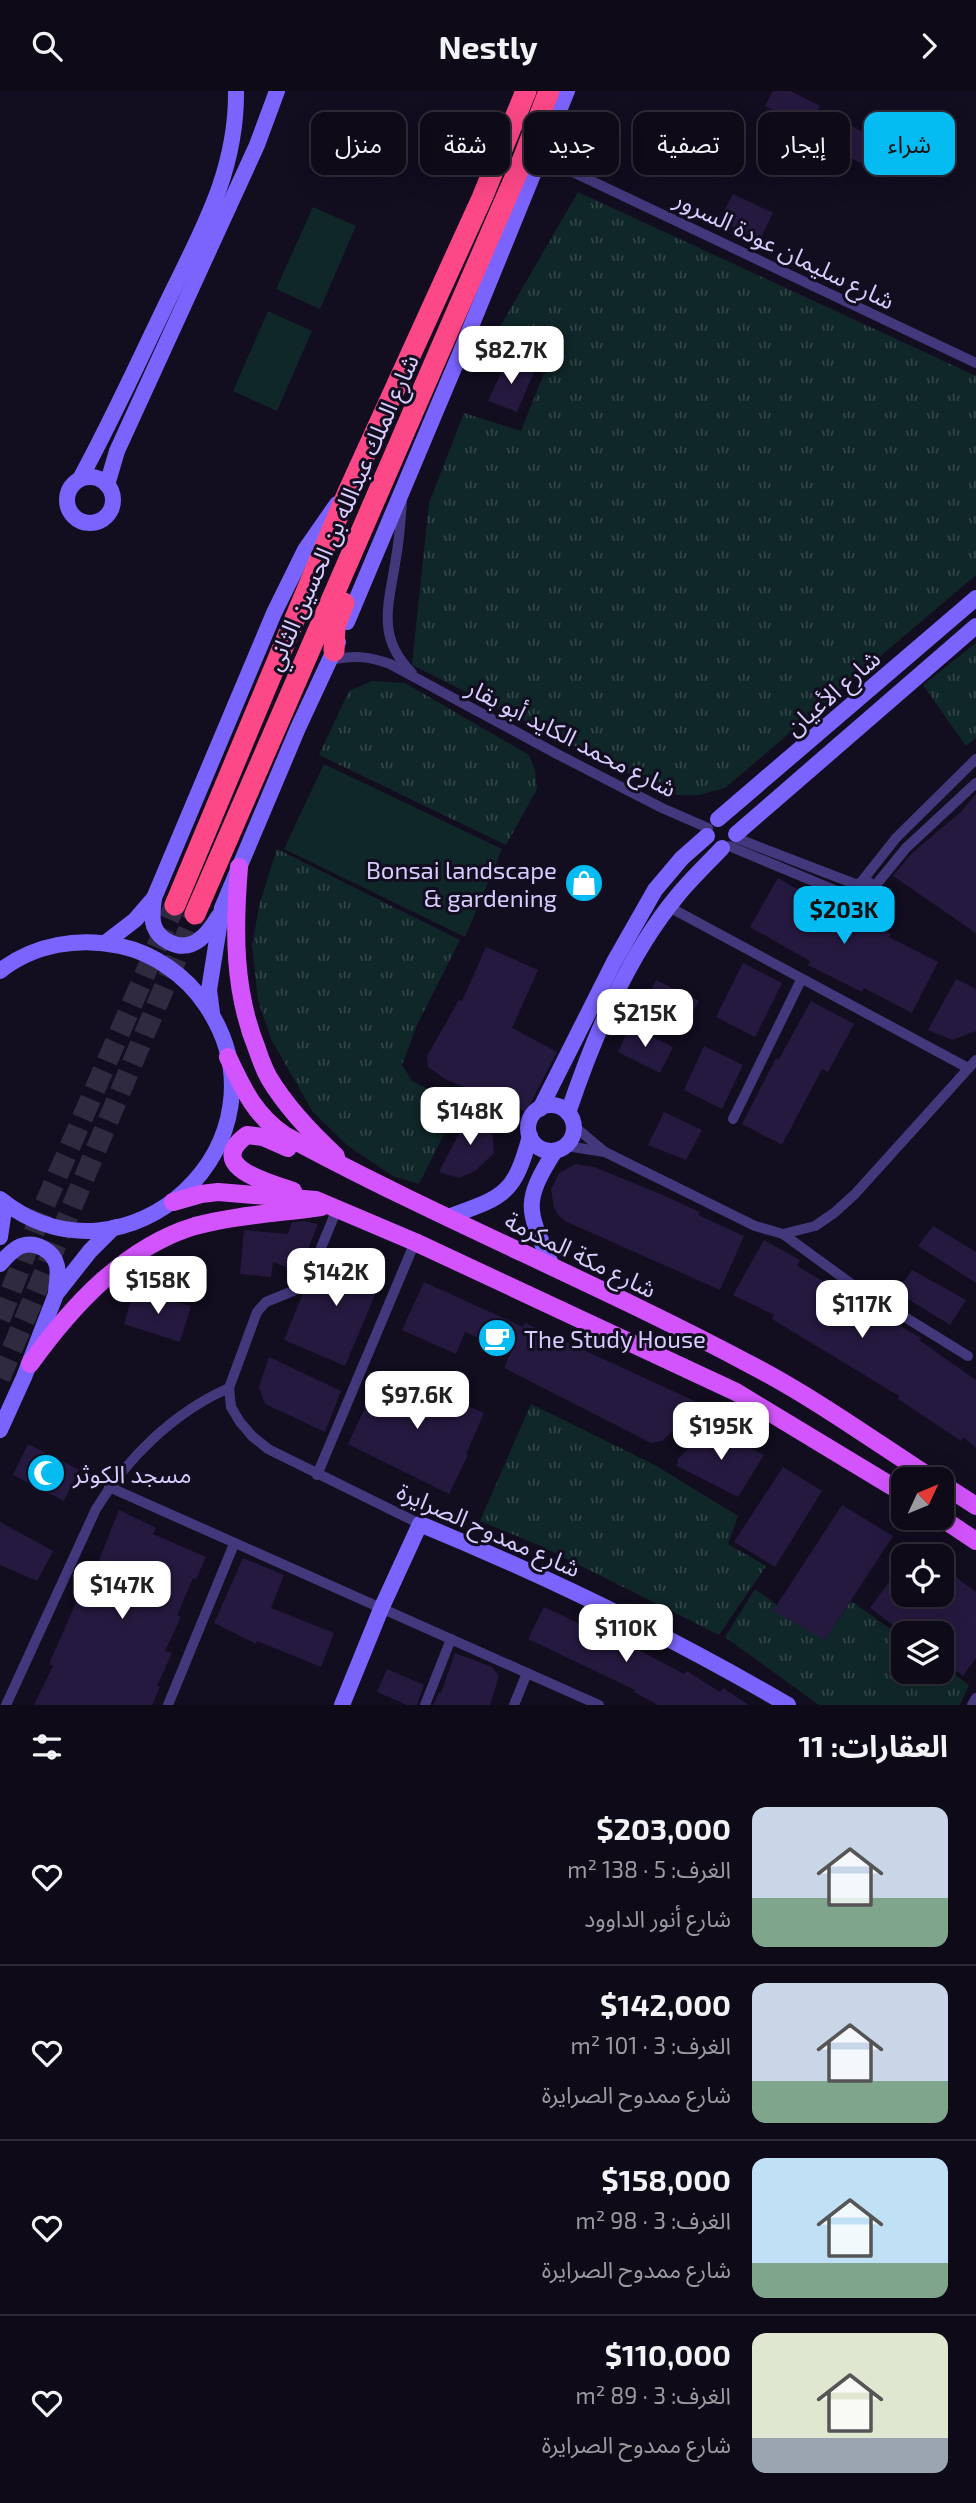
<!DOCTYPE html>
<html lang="ar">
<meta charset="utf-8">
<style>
body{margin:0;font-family:"Exo 2","Noto Sans Arabic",sans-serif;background:#1c1824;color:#f1f3f6;direction:rtl;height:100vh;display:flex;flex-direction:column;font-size:26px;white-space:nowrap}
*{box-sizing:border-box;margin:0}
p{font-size:23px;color:#9b9aa1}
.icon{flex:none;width:38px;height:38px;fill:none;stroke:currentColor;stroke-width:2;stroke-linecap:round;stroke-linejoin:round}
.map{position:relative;height:1614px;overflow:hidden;direction:ltr}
.details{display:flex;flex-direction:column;background:#0e0a17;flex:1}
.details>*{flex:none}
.guide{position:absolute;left:21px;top:21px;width:934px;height:63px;direction:rtl;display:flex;gap:14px}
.needle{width:46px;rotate:46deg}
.tools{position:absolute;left:891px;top:1376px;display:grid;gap:14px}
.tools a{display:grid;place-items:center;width:63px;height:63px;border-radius:14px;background:#0e0a17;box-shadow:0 7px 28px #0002,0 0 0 2px #2e2b36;font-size:35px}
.price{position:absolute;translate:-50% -60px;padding:0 16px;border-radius:14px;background:#fff;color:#222;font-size:23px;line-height:46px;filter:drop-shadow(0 2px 4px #0008)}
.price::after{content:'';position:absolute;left:50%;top:42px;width:21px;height:16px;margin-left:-10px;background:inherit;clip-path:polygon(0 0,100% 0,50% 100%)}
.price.current{background:#04bcf2;color:#111}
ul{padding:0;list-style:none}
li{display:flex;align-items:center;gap:21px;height:175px;padding:0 28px}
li+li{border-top:2px solid #2e2b36}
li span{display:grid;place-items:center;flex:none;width:196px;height:140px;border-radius:14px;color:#555}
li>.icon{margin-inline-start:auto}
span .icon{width:84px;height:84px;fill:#fffc;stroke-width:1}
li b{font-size:30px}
h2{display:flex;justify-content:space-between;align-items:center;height:84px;padding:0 28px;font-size:30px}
.chip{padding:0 24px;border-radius:14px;background:#0e0a17;box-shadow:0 7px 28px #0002,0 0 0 2px #2e2b36;font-size:24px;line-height:63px}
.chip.current{background:#04bcf2;color:#111}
header{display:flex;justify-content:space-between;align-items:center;height:91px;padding:0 28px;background:#0e0a17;font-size:32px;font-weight:700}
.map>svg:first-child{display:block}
</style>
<header><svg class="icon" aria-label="forward" viewBox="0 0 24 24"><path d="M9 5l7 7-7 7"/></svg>Nestly<svg class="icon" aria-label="search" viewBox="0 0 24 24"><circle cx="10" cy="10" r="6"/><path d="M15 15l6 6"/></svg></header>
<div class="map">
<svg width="976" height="1614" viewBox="0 0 976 1614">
<defs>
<pattern id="grass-tufts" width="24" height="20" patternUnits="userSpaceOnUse" patternTransform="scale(1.75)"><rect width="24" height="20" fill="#102729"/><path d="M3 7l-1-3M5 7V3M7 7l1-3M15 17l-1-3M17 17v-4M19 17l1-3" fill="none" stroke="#324549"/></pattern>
</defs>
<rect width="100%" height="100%" fill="#120d1f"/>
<g fill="url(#grass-tufts)">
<polygon points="578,101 976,285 976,484 725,697 699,704 677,704 634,685 412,574 429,412 464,322 521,340 548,272 494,246"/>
<polygon points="976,552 976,647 966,655 923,594"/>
<polygon points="372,590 405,592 529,664 535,679 537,698 506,754 319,664 349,600"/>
<polygon points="277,758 460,849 417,934 402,974 412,990 459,1013 419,1093 393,1085 348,1055 313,1021 272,950 258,909 252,854 260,811"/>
<polygon points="531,1313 655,1374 738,1425 728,1453 766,1475 719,1544 543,1456 480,1430"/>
<polygon points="755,1498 825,1549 851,1510 903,1547 903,1580 942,1580 942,1574 969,1594 960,1614 819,1614 725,1546"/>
</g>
<g fill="#102729">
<polygon points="313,116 356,135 320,218 276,198"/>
<polygon points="268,220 312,240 277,320 233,300"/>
<polygon points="324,673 502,758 465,846 284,758"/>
</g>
<g fill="#261940">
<polygon points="773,0 790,0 820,15 809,37 765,15"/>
<polygon points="851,35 897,58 884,84 837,60"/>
<polygon points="733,103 773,122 760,149 719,129"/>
<polygon points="507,269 534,281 517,321 488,310"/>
<polygon points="976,703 976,842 893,785 912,762 961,721"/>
<polygon points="778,787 835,820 837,816 891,843 889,846 938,871 912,922 864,897 862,901 808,874 810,870 750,836"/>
<polygon points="486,856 538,879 512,937 557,961 526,1021 445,988 428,976 427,965 459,909 462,910"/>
<polygon points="743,872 782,892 755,946 716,926"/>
<polygon points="956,888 976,898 976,940 952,949 928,939"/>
<polygon points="656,889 699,910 685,936 644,914"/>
<polygon points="811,910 854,933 828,981 822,978 782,1054 742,1033 776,967 779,968"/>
<polygon points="630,935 673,956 660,982 618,961"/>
<polygon points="704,955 743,974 722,1018 684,999"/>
<polygon points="471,1019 480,1023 492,1037 494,1062 475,1080 459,1087 439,1081"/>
<polygon points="664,1021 702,1039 686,1069 648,1054"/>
<polygon points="576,1073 594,1076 658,1102 700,1121 698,1124 744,1145 720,1199 567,1131 559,1125 554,1117 551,1099 559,1082"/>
<polygon points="304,1130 318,1133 306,1163 291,1178 273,1171 271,1186 240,1183 244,1139 288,1143 292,1131"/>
<polygon points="933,1135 976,1161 976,1192 918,1155"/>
<polygon points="764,1149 800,1169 797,1175 921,1247 919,1249 976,1289 976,1357 963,1346 961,1350 898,1308 899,1305 772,1228 774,1224 733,1204"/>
<polygon points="332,1157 385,1180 345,1275 284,1249 304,1200 313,1204"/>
<polygon points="912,1179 966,1209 950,1234 897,1201"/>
<polygon points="424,1191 523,1236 525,1232 701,1313 662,1350 651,1352 504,1277 511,1261 465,1241 456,1263 402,1239"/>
<polygon points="134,1199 191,1215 180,1251 124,1233"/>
<polygon points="269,1266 341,1300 325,1341 265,1313 259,1296"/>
<polygon points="383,1279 484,1322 466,1363 468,1364 449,1403 348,1353"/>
<polygon points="713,1338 764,1364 738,1406 677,1375 678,1368 692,1354"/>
<polygon points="28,1353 79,1379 64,1410 13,1384"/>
<polygon points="783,1376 822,1400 775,1476 734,1451"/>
<polygon points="842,1414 893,1445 825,1549 773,1520"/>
<polygon points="119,1419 156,1437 153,1443 206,1466 196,1488 193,1487 177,1524 181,1526 165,1560 172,1562 157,1595 160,1596 152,1614 34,1614 53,1575 49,1573 89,1482 93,1484"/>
<polygon points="0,1431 53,1460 37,1490 0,1474"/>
<polygon points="243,1467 284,1484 271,1517 334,1542 321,1576 257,1550 256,1553 214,1532"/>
<polygon points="903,1472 903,1503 942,1503 942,1476 976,1501 976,1567 963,1585 942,1569 942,1542 904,1542 870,1517"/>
<polygon points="544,1516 614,1549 616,1545 638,1556 637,1558 684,1583 687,1580 720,1601 723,1597 749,1614 658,1614 634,1601 635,1599 528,1548"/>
<polygon points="455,1562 492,1576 499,1585 490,1614 433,1614 439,1601 441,1602"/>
<polygon points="387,1578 424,1594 417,1614 407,1614 377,1601"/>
</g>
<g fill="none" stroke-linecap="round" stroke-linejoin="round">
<g stroke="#302a40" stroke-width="21" stroke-dasharray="21 10" stroke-linecap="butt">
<polyline points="0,1228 45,1113 175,814"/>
<polyline points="0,1287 195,823"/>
</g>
<g stroke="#44387d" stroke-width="10">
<polyline points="541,66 976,272"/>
<path d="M402,407C401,429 399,451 395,473C388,516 377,547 412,582"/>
<path d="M330,569C353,564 368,565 390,573L559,664L662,717L708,737"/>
<polyline points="736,747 855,793"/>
<polyline points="729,755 849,805"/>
<path d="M862,790L869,791L879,801L875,815L863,820C852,816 848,810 851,798L862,790L896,747L976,668"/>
<polyline points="875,795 906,757 976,692"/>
<polyline points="669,816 968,977"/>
<polyline points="733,1028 801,889"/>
<polyline points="574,1035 605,1061 755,1135 783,1143 815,1135 834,1122 855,1103 976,969"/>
<polyline points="566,1055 605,1061"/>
<polyline points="337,1118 316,1169 305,1187 293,1200 266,1211 257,1221 229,1297 231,1316 240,1331 252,1345 268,1358 420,1433"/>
<polyline points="783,1143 853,1194 968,1265"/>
<polyline points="317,1384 415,1151"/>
<polyline points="109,1396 599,1614"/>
<path d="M6,1614L96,1418C127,1367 174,1321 229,1297"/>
<polyline points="168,1614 234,1453"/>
<polyline points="425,1614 451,1548"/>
<polyline points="514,1614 527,1582"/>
<polyline points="972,1614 976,1607"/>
</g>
<g stroke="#7b64fd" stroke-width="16">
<circle cx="90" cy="409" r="23"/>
<path d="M80,388C110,333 136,276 163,220C198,146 237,84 236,0"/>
<polyline points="107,394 117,360 257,54 277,0"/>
<polyline points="347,531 459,265 567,0"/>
<polyline points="718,728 976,507"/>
<polyline points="736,743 976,535"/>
<path d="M154,807C153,816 151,826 154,835C157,843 163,848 169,851C192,863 208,843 218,826"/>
<polyline points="105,852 135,829 154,807 274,522 305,459 337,413"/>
<path d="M0,880C34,853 79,846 120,855C154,862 186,885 205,913C299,1050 126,1209 0,1108"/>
<polyline points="212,922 209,899 222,817 298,637 338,551"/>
<circle cx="551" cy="1037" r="23"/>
<polyline points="540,1018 614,871 655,799 682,767 707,745"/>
<path d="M568,1022C593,948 627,865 678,804C691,788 707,773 722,757"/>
<path d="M448,1126C503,1106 514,1105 530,1045"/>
<polyline points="0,1146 5,1112"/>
<path d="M0,1173C6,1166 13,1158 21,1155C36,1150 54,1160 57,1175C59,1184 56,1194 56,1203"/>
<path d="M552,1175C528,1120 521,1113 555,1060"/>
<polyline points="0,1339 24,1286 56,1203 90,1160 113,1137 117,1136"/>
<path d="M342,1614L381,1518L420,1433C546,1485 670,1545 788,1614"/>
</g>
<g stroke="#d354fc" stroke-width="18">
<path d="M239,776C234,838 233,899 257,958C260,967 264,978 269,987C287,1017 311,1042 336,1065"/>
<path d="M228,966C243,998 255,1025 286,1045C439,1128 600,1193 753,1275C816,1308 874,1350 933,1388"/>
<path d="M288,1057L263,1046L247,1044C203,1076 271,1092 293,1100"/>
<polyline points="173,1111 201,1103 218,1101 316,1109 415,1151 736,1301 903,1402"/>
<path d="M30,1273C71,1216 125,1156 195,1135C236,1124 279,1122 321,1116"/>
<polyline points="942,1393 976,1415"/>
<polyline points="940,1426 976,1450"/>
</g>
<g stroke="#fc4887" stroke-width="21">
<polyline points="334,560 335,535 344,512"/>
<polyline points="175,814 348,401 482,107 526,0"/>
<polyline points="195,823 523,68 549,0"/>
</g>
</g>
<defs>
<symbol id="shop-disc" viewBox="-11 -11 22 22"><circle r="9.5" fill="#04bcf2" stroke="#120d1f"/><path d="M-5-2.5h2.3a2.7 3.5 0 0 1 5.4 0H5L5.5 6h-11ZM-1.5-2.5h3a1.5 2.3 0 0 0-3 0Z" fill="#fff"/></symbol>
<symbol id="cafe-disc" viewBox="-11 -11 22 22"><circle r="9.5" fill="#04bcf2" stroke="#120d1f"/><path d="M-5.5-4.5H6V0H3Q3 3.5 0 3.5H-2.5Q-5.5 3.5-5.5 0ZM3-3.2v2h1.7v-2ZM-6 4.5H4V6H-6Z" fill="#fff"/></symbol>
<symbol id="mosque-disc" viewBox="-11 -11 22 22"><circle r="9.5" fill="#04bcf2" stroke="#120d1f"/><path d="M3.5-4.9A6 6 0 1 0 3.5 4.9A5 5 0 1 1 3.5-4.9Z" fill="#fff"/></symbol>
</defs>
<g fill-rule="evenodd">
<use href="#shop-disc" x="562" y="770" width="44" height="44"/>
<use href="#cafe-disc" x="475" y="1225" width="44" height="44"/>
<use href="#mosque-disc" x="24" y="1360" width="44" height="44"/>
</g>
<g text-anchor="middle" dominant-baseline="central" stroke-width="6" stroke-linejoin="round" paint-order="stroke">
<g font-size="24" fill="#d8cbfe" stroke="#120d1f">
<text transform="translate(785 158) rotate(26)">شارع سليمان عودة السرور</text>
<text transform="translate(341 421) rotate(-66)">شارع الملك عبدالله بن الحسين الثاني</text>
<text transform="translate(832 601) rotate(-41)">شارع الأعيان</text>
<text transform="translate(572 646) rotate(27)">شارع محمد الكايد أبو بقار</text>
<text transform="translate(581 1163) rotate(26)">شارع مكة المكرمة</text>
<text transform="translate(489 1438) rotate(24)">شارع ممدوح الصرايرة</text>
</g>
<g font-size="24" fill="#d8cbfe" stroke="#120d1f" text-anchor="start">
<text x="557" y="778" text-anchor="end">Bonsai landscape<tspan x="557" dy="28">&amp; gardening</tspan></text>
<text x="524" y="1247">The Study House</text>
<text x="73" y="1382">مسجد الكوثر</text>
</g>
</g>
</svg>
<div class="tools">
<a><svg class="needle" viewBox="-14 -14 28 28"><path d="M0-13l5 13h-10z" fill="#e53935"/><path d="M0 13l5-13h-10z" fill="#9b9aa1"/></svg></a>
<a><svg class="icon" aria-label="locate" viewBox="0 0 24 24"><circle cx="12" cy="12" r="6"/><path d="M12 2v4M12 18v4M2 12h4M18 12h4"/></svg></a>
<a><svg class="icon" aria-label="layers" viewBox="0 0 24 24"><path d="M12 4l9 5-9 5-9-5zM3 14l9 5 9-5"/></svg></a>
</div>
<b class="price" style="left:511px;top:295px">$82.7K</b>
<b class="price current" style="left:844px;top:855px">$203K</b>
<b class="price" style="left:645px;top:958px">$215K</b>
<b class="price" style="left:470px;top:1056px">$148K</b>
<b class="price" style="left:336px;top:1217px">$142K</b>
<b class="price" style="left:158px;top:1225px">$158K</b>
<b class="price" style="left:862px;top:1249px">$117K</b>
<b class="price" style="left:417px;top:1340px">$97.6K</b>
<b class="price" style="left:721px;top:1371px">$195K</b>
<b class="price" style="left:122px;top:1530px">$147K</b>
<b class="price" style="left:626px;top:1573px">$110K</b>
<div class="guide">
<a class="chip current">شراء</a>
<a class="chip">إيجار</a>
<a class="chip">تصفية</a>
<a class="chip">جديد</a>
<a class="chip">شقة</a>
<a class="chip">منزل</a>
</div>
</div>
<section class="details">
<h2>العقارات: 11<svg class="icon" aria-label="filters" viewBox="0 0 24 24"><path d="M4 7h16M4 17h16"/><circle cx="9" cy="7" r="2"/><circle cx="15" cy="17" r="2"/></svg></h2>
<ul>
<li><span style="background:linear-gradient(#c9d6e8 65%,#7fa58c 0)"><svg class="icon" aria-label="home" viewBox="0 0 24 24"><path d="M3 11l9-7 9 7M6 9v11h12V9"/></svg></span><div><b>$203,000</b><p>الغرف: 5 · 138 m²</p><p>شارع أنور الداوود</p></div><svg class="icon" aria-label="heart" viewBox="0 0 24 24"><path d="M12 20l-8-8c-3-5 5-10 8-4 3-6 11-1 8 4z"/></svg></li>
<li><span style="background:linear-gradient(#c9d6e8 70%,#7fa58c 0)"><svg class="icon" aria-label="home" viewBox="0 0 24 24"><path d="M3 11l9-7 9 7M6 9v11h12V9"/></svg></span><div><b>$142,000</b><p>الغرف: 3 · 101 m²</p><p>شارع ممدوح الصرايرة</p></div><svg class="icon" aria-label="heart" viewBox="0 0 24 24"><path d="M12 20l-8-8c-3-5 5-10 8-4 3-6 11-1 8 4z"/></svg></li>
<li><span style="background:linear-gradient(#bfe0f5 75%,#7fa58c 0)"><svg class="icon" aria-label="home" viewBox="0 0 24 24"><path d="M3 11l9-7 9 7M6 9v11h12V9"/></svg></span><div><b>$158,000</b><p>الغرف: 3 · 98 m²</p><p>شارع ممدوح الصرايرة</p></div><svg class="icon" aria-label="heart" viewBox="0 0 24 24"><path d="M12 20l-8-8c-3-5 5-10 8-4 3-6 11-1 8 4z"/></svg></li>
<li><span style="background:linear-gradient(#dfe7d0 75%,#9aa5b1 0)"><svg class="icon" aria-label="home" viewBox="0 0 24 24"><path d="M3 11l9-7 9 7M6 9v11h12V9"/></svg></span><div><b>$110,000</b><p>الغرف: 3 · 89 m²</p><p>شارع ممدوح الصرايرة</p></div><svg class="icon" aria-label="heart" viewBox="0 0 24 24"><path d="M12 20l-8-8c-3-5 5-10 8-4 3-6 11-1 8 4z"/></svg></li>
</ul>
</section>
